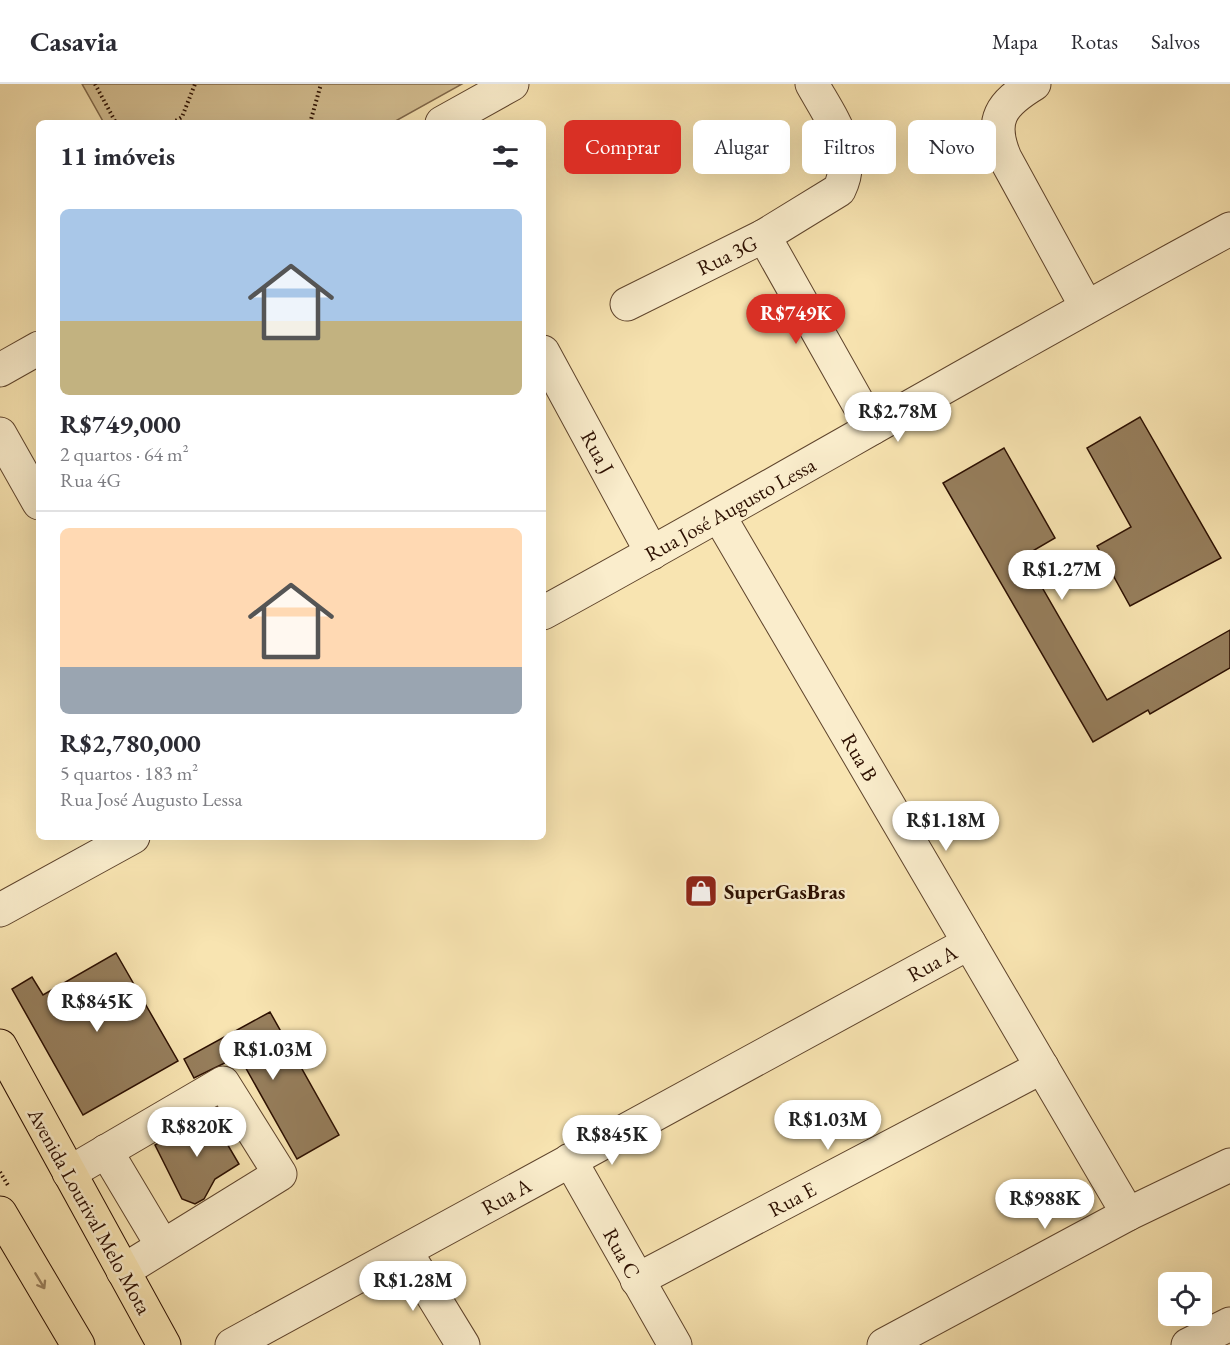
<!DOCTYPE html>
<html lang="pt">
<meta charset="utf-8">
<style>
body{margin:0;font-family:"EB Garamond",serif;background:#f2f2f3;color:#2b2b33;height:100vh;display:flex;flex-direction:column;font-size:22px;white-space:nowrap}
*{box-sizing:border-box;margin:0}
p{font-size:20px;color:#7c7c81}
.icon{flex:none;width:33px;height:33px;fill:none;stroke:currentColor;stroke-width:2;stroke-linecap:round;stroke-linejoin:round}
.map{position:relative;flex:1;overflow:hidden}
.drawer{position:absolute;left:36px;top:36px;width:510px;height:720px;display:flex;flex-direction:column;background:#fff;border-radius:9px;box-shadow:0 6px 24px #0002}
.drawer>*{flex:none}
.banner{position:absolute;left:564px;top:36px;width:570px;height:54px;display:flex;gap:12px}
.tools{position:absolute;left:1158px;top:1188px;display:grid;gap:12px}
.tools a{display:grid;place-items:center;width:54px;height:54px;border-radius:9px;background:#fff;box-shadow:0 6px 24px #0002;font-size:30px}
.price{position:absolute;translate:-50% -51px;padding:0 14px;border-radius:21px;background:#fff;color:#222;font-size:20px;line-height:39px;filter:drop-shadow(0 2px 3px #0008)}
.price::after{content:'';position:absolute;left:50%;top:36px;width:18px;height:14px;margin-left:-9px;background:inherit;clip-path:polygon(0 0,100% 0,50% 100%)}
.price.selected{background:#d93025;color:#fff}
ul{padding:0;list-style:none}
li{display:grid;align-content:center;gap:12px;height:318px;padding:0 24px}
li+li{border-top:2px solid #e1e1e2}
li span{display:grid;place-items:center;height:186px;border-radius:9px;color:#555}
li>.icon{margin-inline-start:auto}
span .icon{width:108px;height:108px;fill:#fffc;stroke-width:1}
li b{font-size:26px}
h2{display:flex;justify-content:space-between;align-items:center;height:72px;padding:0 24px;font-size:26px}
.tag{padding:0 21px;border-radius:9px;background:#fff;box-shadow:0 6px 24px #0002;font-size:21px;line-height:54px}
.tag.selected{background:#d93025;color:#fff}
header{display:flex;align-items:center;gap:36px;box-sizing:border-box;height:84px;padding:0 30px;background:#fff;border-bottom:2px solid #e1e1e2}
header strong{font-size:28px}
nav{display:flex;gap:33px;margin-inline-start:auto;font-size:21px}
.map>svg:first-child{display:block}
</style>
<header>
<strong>Casavia</strong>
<nav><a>Mapa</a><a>Rotas</a><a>Salvos</a></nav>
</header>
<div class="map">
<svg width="1230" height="1261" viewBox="0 0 1230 1261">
<rect width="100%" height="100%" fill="#f8e4b1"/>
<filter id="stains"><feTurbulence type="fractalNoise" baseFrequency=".00333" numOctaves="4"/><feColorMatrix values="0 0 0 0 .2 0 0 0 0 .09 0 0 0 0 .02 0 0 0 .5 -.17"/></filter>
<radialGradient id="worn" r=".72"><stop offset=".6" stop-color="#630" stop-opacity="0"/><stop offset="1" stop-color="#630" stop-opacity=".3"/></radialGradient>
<polygon fill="#d5c093" stroke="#80684a" stroke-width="1.5" points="82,0 462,0 392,39 104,39"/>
<g fill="#967e5c" stroke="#2c0f00" stroke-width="1.5">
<polygon points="1140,333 1221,474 1130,522 1097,462 1131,443 1087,364"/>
<polygon points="1004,364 1055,454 1024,472 1107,616 1230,546 1230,584 1150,630 1148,626 1093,658 943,399"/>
<polygon points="116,869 178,977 83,1031 12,905 32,893 43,911"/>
<polygon points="270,928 339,1051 297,1075 239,972 194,994 184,975"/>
<polygon points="209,1029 239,1080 215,1095 204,1115 195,1120 182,1115 155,1061"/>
</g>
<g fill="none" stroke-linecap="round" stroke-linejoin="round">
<defs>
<g id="minor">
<path d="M1034,0C1001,20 989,36 1005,74L1086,222"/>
<polyline points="442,39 512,0"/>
<polyline points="764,152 872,344"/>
<path d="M627,220L764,152L839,106C858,68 831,34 812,0"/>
<polyline points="543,268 652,469"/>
<polyline points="0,286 39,264"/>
<polyline points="0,350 39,419"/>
<polyline points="719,432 1128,1130"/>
<path d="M543,529C773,403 999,269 1230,145"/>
<polyline points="0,826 133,753"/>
<polyline points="106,1067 162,1161"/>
<polyline points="570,1076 675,1261"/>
<polyline points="69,1089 223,999 280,1090 123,1187"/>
<polyline points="406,1168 463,1261"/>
<polyline points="637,1196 1042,983"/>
<polyline points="232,1261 969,859"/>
<polyline points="884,1261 1128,1130 1230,1081"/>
<polyline points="1188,1261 1230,1240"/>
</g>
<g id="highway">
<polyline points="0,962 164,1261"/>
<polyline points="0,1129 78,1261"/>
</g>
</defs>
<use href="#minor" stroke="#5f442c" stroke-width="35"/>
<use href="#highway" stroke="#2c0f00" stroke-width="35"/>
<g stroke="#2c0f00" stroke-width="4" stroke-dasharray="1.5 3" stroke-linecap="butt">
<polyline points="95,0 116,39"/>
<polyline points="172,39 182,33 195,0"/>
<polyline points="310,39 321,0"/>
<polyline points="0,1088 9,1103"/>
</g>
<use href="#minor" stroke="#faedcc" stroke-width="33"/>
<use href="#highway" stroke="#f8e4b1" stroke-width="33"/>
</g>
<defs><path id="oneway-shaft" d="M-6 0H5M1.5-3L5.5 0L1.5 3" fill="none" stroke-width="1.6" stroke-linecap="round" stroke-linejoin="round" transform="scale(1.5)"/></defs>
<use stroke="#9c8461" href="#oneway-shaft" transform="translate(40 1197) rotate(59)"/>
<defs>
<symbol id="shop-square" viewBox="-11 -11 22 22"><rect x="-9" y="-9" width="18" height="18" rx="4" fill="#8f2418" stroke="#faedcc"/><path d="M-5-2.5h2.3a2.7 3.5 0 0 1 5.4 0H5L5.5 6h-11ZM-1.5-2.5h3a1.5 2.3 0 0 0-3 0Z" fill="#fff"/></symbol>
</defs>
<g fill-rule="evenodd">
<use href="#shop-square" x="682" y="788" width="38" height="38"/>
</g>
<g text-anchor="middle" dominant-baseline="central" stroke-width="5" stroke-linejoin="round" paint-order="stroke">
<g font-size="21" fill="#2c0f00" stroke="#faedcc">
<text transform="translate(727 171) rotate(-26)">Rua 3G</text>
<text transform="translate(598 368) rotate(61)">Rua J</text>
<text transform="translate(730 425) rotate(-29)">Rua José Augusto Lessa</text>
<text transform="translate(860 673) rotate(60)">Rua B</text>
<text transform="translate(932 879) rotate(-29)">Rua A</text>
<text transform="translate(506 1112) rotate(-29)">Rua A</text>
<text transform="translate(792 1115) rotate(-28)">Rua E</text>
<text transform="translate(90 1127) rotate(61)">Avenida Lourival Melo Mota</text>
<text transform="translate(622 1169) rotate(61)">Rua C</text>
</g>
<g font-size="21" font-weight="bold" fill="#2c0f00" stroke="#faedcc" text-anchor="start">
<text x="724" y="807">SuperGasBras</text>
</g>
</g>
<rect width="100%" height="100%" filter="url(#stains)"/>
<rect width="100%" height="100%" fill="url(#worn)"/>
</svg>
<div class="tools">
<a><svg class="icon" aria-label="locate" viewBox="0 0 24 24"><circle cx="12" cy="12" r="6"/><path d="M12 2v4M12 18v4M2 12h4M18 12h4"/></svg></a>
</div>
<b class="price selected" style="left:796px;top:261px">R$749K</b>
<b class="price" style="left:898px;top:359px">R$2.78M</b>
<b class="price" style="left:1062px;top:517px">R$1.27M</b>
<b class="price" style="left:946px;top:768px">R$1.18M</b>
<b class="price" style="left:97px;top:949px">R$845K</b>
<b class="price" style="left:273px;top:997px">R$1.03M</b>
<b class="price" style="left:828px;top:1067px">R$1.03M</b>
<b class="price" style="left:197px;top:1074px">R$820K</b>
<b class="price" style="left:612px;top:1082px">R$845K</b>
<b class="price" style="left:1045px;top:1146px">R$988K</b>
<b class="price" style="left:413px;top:1228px">R$1.28M</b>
<div class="banner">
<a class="tag selected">Comprar</a>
<a class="tag">Alugar</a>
<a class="tag">Filtros</a>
<a class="tag">Novo</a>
</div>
<section class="drawer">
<h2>11 imóveis<svg class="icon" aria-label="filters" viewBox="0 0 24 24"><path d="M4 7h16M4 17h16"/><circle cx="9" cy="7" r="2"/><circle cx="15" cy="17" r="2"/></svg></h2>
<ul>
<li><span style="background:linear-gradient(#a9c7e8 60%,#c2b280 0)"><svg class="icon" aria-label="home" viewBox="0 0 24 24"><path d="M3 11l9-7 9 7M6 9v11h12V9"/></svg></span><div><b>R$749,000</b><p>2 quartos · 64 m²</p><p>Rua 4G</p></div></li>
<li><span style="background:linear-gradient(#ffd9b3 75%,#9aa5b1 0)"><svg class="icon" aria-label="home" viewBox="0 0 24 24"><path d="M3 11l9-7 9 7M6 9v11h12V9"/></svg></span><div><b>R$2,780,000</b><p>5 quartos · 183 m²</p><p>Rua José Augusto Lessa</p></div></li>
</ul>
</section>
</div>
